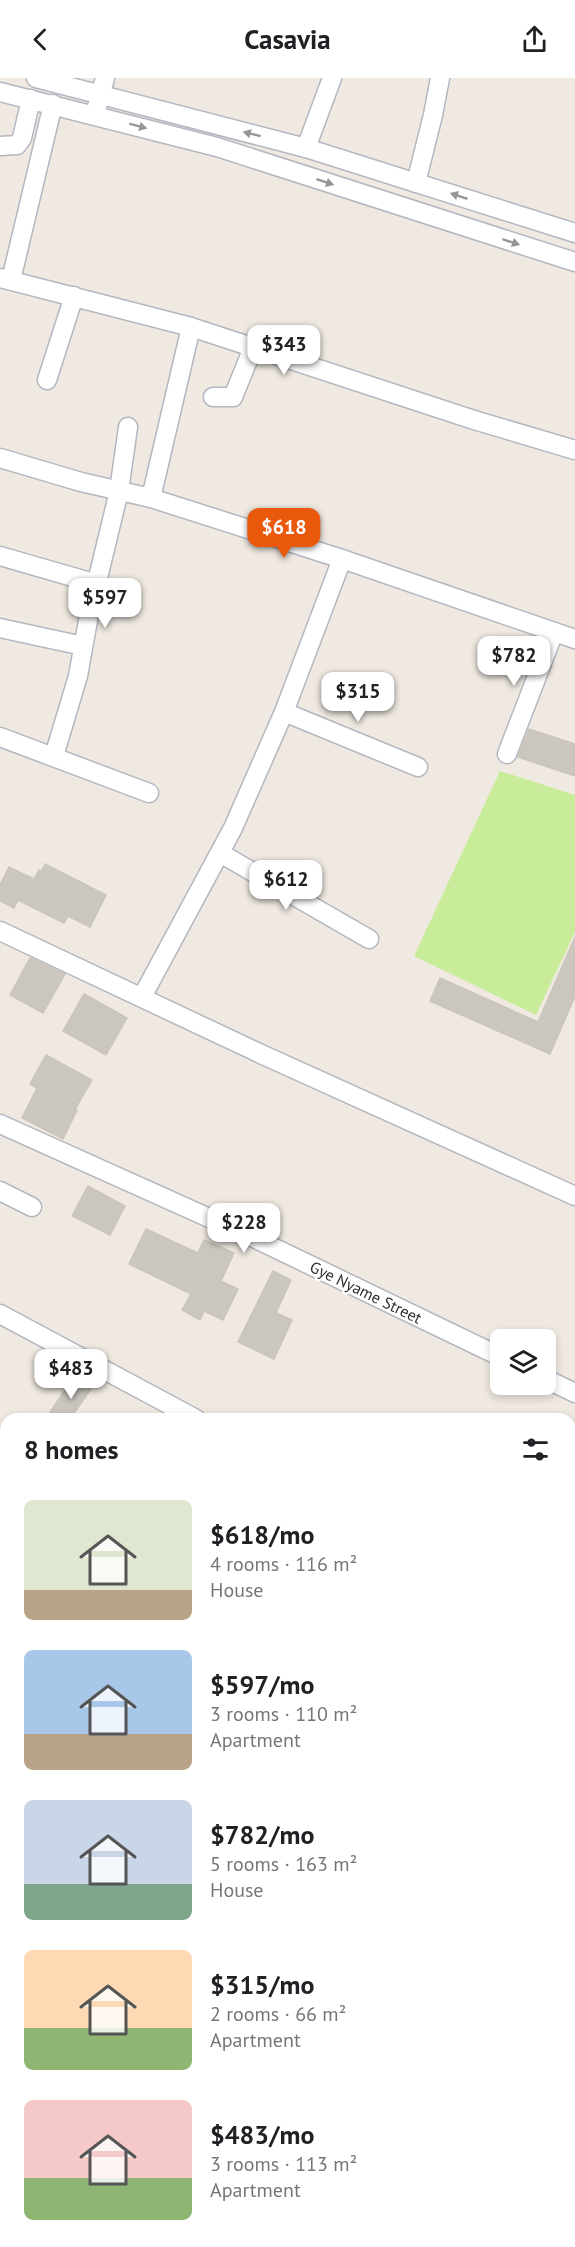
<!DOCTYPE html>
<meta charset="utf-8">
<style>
body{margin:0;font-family:"PT Sans",sans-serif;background:#f6f6f6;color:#202124;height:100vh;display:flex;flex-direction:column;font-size:22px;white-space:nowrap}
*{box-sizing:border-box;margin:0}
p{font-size:20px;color:#757577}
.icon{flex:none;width:33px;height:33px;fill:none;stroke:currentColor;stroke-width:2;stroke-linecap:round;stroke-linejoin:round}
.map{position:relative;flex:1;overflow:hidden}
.drawer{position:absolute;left:0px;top:1335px;width:576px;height:834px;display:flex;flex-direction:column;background:#fff;border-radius:18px 18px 0 0;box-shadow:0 3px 9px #0003}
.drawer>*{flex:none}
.tools{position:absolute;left:490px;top:1251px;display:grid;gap:12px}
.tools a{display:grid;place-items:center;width:66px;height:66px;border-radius:9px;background:#fff;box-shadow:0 3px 9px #0003;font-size:30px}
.price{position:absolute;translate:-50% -51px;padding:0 14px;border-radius:12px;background:#fff;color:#222;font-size:20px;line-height:39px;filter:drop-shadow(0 2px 3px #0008)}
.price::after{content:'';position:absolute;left:50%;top:36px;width:18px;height:14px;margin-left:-9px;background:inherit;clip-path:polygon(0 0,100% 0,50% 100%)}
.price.active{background:#ea580c;color:#fff}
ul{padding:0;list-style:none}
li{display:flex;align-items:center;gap:18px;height:150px;padding:0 24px}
li span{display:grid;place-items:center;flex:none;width:168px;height:120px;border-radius:9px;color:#555}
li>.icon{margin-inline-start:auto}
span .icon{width:72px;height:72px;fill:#fffc;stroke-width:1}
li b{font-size:26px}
h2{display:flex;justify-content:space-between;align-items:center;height:72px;padding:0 24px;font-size:26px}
header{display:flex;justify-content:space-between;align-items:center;height:78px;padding:0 24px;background:#fff;font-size:27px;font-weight:800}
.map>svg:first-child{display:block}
</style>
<header><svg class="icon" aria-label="back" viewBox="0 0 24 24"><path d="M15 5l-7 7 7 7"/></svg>Casavia<svg class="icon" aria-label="share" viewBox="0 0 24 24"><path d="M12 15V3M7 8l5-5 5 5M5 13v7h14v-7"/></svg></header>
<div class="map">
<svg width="575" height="2169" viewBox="0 0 575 2169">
<rect width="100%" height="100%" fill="#efe9e1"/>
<polygon fill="#c9ec9a" points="500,693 575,717 575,854 536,937 414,878"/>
<g fill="#cbc7bf" stroke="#cbc5ba" stroke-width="1.5">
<polygon points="529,651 575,666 575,698 518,679"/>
<polygon points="45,786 106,817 90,849 68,838 64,845 18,822 14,830 0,823 0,807 9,789 34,801 39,792 42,793"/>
<polygon points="575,859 575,918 550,976 430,923 440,900 538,944"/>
<polygon points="30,880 65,896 43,935 10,917"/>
<polygon points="84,916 127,940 106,977 63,953"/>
<polygon points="46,977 92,1002 75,1031 77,1032 63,1061 22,1040 37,1010 30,1006"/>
<polygon points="88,1108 125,1128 110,1157 72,1138"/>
<polygon points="146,1151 198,1175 204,1162 234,1175 221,1203 238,1211 223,1242 204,1233 200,1242 182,1232 191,1216 129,1186"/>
<polygon points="273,1193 291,1202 276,1235 292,1242 274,1281 238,1264"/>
<polygon points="74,1299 91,1311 70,1341 60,1341 50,1334"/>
</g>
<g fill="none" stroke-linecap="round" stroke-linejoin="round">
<defs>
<g id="minor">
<polyline points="36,0 306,70 575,155"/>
<polyline points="0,14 217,69 575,184"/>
<polyline points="97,29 105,0"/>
<polyline points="0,68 17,67 22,60 31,21"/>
<polyline points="306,70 332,0"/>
<polyline points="416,105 433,37 440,0"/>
<polyline points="0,200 191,249 471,341 575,372"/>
<polyline points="11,202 53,26"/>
<polyline points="47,302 74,218"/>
<polyline points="213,319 233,319 253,270"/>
<polyline points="0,380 81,404 151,420 342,481 575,561"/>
<polyline points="151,420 191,249"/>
<polyline points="0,478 97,506"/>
<polyline points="0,550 83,568"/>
<polyline points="284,634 418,689"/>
<polyline points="0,659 149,715"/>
<polyline points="507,676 554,554"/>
<polyline points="54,678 78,598 89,537 119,413 128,349"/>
<polyline points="220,775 369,861"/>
<polyline points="0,853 261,976 575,1118"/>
<polyline points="142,919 233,750 284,634 342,481"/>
<polyline points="0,1046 256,1161 501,1279"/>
<polyline points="0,1113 32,1129"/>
<polyline points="0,1236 196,1341"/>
<polyline points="546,1301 575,1315"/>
<polyline points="0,1442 6,1445"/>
<polyline points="570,1526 575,1529"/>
<polyline points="0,1646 6,1649"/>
<polyline points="570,1773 575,1775"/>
<polyline points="0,1840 6,1843"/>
<polyline points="570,1937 575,1926"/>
<polyline points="570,1983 575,1985"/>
<polyline points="0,2048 6,2051"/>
<polyline points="238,2163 251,2169"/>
<polyline points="467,2165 478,2169"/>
</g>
</defs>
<use href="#minor" stroke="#b4b7c1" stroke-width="21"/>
<use href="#minor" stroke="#fff" stroke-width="18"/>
</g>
<defs><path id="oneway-solid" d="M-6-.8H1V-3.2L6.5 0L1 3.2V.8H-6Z" transform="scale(1.5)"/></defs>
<g fill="#969696">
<use href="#oneway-solid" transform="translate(138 48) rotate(15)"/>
<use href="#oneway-solid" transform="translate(252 56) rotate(-166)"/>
<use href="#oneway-solid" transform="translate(325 104) rotate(18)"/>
<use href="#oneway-solid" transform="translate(459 118) rotate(-162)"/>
<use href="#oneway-solid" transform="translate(511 164) rotate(18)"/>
</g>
<g text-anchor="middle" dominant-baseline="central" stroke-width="4.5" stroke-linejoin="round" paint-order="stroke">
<g font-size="16" fill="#2e2e2e" stroke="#fff">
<text transform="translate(366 1214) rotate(26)">Gye Nyame Street</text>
</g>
</g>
</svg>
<div class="tools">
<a><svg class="icon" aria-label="layers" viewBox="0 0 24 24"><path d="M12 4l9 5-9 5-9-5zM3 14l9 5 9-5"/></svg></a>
</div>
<b class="price" style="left:284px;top:298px">$343</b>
<b class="price active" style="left:284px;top:481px">$618</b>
<b class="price" style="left:105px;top:551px">$597</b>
<b class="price" style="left:514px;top:609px">$782</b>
<b class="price" style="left:358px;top:645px">$315</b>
<b class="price" style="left:286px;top:833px">$612</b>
<b class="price" style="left:244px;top:1176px">$228</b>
<b class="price" style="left:71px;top:1322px">$483</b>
<section class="drawer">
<h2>8 homes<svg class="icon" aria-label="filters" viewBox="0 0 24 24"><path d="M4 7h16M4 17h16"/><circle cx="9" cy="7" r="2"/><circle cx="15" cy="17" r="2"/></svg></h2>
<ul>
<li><span style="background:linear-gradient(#dfe7d0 75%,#b9a48a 0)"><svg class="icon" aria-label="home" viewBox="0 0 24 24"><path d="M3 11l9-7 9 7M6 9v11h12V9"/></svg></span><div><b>$618/mo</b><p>4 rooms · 116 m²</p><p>House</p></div></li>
<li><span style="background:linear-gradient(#a9c7e8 70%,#b9a48a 0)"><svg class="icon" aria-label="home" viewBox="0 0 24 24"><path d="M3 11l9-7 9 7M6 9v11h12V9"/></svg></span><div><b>$597/mo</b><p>3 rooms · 110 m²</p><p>Apartment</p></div></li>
<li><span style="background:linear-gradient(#c9d6e8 70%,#7fa58c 0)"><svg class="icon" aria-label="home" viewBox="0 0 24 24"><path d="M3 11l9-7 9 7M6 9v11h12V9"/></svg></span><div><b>$782/mo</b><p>5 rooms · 163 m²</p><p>House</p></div></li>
<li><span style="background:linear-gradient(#ffd9b3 65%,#8fb573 0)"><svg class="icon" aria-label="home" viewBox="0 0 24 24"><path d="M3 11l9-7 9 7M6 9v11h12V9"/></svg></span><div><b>$315/mo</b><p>2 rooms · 66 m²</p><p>Apartment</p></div></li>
<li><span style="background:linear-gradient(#f6c9c9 65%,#8fb573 0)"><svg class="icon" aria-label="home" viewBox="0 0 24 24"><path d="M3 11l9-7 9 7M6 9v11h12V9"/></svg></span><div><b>$483/mo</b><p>3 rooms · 113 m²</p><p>Apartment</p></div></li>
</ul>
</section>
</div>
